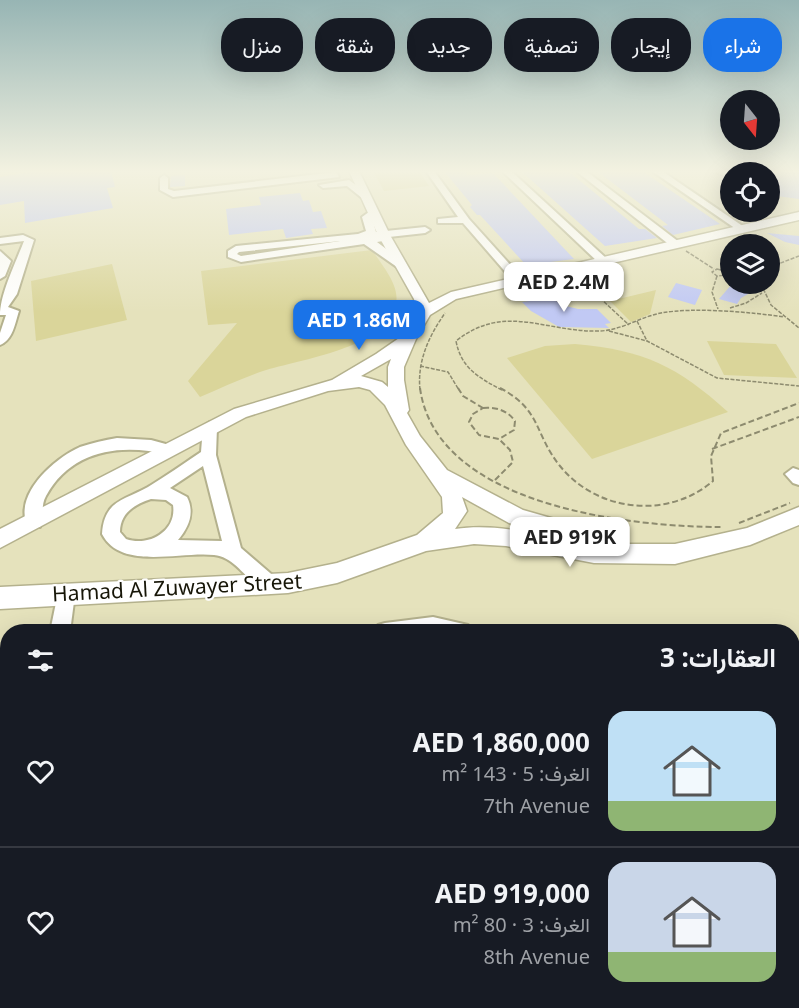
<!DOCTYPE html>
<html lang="ar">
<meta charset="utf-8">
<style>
body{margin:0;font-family:"Noto Sans",Vazirmatn,sans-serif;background:#20242c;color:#f1f3f6;direction:rtl;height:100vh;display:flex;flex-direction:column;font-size:22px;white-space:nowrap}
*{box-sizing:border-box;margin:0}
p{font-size:20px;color:#9ea1a6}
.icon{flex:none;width:33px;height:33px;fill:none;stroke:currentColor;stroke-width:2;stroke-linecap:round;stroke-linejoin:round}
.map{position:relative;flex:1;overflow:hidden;direction:ltr}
.details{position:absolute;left:0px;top:624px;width:800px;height:384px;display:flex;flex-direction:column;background:#171b24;border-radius:24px 24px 0 0;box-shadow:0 6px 24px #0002;direction:rtl}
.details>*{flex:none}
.hud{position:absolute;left:18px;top:18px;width:764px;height:54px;direction:rtl;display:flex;gap:12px}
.needle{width:39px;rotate:163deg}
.tools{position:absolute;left:720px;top:90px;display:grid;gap:12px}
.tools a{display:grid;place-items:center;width:60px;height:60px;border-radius:50%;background:#171b24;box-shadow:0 6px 24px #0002;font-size:30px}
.price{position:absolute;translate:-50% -51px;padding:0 14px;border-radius:12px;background:#fff;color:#222;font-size:20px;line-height:39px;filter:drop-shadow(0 2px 3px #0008)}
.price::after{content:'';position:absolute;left:50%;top:36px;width:18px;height:14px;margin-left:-9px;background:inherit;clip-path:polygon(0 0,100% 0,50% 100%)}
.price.selected{background:#1a73e8;color:#fff}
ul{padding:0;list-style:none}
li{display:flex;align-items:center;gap:18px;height:150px;padding:0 24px}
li+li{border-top:2px solid #363941}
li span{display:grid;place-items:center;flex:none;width:168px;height:120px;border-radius:18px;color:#555}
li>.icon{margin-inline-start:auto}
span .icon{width:72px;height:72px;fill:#fffc;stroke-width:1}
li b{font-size:26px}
h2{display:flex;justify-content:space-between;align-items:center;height:72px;padding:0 24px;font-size:26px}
.pill{padding:0 21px;border-radius:24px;background:#171b24;box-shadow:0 6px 24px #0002;font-size:21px;line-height:54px}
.pill.selected{background:#1a73e8;color:#fff}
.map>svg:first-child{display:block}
</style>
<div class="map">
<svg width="799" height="1008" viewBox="0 0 799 1008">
<rect width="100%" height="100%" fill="#e5e2bc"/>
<g fill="#dad59a">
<polygon points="373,171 419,171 429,186 384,191"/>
<path d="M372,250C381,264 400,285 396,303C387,349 300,359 263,371C242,378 221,388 200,397L188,381L237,323L208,325L201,271Z"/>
<polygon points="112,264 127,320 36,341 31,281"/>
<polygon points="656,290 650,314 631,322 610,301"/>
<polygon points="707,341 776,344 797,378 724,375"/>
<path d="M575,344C644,350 677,366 728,412L592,459L507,358L545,346Z"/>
</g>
<g fill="#c1c9f4">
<polygon points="36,171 111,171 115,187 107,188 113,208 25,223 24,201 0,205 0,177"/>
<polygon points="444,171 465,171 468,175 493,173 574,259 526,265 480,215 477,215 470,207 472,205"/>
<polygon points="521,171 568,171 639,229 645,229 657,238 605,246"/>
<polygon points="597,171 642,171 720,224 673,235 662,226 668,225"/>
<polygon points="770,171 799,171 799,199 770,195"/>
<polygon points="185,175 185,186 170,187 171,176"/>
<polygon points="300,193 303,201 309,200 313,212 321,211 327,228 311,229 313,234 286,238 283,229 229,235 226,209 261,205 259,197"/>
<polygon points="767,233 799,236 799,245 785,242"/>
<polygon points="676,283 702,290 695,305 668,297"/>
<polygon points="732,284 747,284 757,289 741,298 737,304 719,299"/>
<polygon points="544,292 562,305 578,309 597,309 611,323 605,324 609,328 559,327 531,311 522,302 529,301 524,295"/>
</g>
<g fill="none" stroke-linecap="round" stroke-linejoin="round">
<defs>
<g id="minor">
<polygon points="426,171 434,171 469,219 523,279 523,283 515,283 463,223 438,223 438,219 458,217"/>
<polygon points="502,171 511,171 607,259 607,263 599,263"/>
<polygon points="576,171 586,171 679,242 679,246 671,246"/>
<polygon points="652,171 662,171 747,229 739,231"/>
<polygon points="336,172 339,177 173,197 160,190 160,178 164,175 168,178 168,189 174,191"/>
<polygon points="349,180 368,194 368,198 362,198 347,186 323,188 319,185"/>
<path d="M373,209L378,212L372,218L376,232L425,227L430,230L425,233L389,237V240L377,242L405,263V267H397L364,244L241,262L228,257V251L236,246L358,234L366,231L362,217ZM340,241L241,256L237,254L239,252Z"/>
<path d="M23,235L34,240L17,294L8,307L19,311C15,323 13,340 0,345V333L6,315H0C0,294 16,262 24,241L0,244V238Z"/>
<polygon points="0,251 11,261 5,276 0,279"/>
<path d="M210,422L217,427L216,455L241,548L277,579L279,585L277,591L270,593C248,585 237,557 214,555C180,551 121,571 102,534C104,500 125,500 148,487C166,476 183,464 201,452L203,427ZM203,466L222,541L178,540C189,527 195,513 187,497L170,488ZM151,499L166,500L173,505C177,531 149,547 126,539L120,532C120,513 135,504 151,499Z"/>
<path d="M117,438L151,440L173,446L176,450L168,455C122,443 71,450 46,496C40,506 45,517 40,527H28C12,495 55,458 80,447C92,443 105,440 117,438Z"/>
<polygon points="793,468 799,470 799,485 793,483 785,474"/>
<polygon points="66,586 73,588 75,594 70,632 50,632 59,588"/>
<polygon points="433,617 468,625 471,632 375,632 378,625 385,623"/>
<polygon points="8,686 8,710 0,713 0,689"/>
<polygon points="85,1000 113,1000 114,1008 86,1008"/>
<polygon points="560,1000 589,1000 586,1008 557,1008"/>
</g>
<path id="major" d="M349,171H359L390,235L429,303L451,292L799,212V220L456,299L430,315L416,339L404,367V380L409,410L407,413L420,436L447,470L523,510L600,532L603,538L600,544H675L747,528L799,507V525L750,545L675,564L594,563L506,546L474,544L426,551L337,583L288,593L0,609V587L288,573L337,563L417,535L443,513L442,497L406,445L385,405L370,390L359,387L328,391L246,417L0,548V529L234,409L332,380L376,354L402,336L417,312L414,299L378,235ZM391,359L388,367V387L382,382L361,376ZM462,497L509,523L555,537C522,531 489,524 455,529L467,511Z"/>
</defs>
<use href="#minor" stroke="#b4b18d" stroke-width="4"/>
<use href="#major" stroke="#b4b18d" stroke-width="3"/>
<g stroke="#8d8b6f" stroke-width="1.5" stroke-dasharray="4 1.5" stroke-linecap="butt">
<polyline points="710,171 730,179"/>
<polyline points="686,251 714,269"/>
<polyline points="770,267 799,256"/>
<polygon points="717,269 725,271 727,275 717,276 712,272"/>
<polyline points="717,276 712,292 718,309"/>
<polyline points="761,284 771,305 799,328"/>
<polyline points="600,298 629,325"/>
<polyline points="730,308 746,303 762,293"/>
<polyline points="637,321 647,341"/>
<polyline points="609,331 647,341 717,378 799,386"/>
<polyline points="420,366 448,372 459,390"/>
<path d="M420,390C417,361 429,336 445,313"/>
<path d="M502,390C479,378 461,368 456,341C505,302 546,333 600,331C622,330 640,317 661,313C694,307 751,312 784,317"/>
</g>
<g stroke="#8d8b6f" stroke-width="2" stroke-dasharray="6 3" stroke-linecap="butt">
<path d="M420,388C436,506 630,527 722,527"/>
<polyline points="458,388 463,396 483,408"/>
<path d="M500,388C542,410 534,434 560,466C598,513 669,519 713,481L711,456L721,433L799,403"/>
<path d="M483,408C496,407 507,410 515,421L514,430L499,439L479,435L469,422L473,414Z"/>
<polyline points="712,449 799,417"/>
<polyline points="495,480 513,462 510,450 499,439"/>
<polyline points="739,523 790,503"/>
</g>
<use href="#minor" fill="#fff" fill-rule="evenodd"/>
<use href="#major" fill="#fff" fill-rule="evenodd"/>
</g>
<linearGradient id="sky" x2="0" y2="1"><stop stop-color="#97b5b4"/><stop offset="0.55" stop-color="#f3f2e1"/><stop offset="1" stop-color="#f3f2e1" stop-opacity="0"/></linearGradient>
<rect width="799" height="312" fill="url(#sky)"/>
<g text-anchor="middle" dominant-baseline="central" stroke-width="4.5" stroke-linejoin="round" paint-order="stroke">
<g font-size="21" fill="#171608" stroke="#fff">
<text transform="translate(177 587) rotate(-3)">Hamad Al Zuwayer Street</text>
</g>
</g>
</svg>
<div class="tools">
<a><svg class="needle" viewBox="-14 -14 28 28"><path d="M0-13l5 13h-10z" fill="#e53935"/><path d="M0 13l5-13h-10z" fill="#9ea1a6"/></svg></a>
<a><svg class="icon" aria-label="locate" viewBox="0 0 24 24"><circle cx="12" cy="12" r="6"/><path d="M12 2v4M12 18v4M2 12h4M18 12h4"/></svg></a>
<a><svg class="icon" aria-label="layers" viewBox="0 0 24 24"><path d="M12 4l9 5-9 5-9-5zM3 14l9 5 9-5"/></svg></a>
</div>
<b class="price" style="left:564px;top:313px">AED 2.4M</b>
<b class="price selected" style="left:359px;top:351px">AED 1.86M</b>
<b class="price" style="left:570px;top:568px">AED 919K</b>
<div class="hud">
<a class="pill selected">شراء</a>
<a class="pill">إيجار</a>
<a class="pill">تصفية</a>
<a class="pill">جديد</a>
<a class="pill">شقة</a>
<a class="pill">منزل</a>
</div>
<section class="details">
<h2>العقارات: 3<svg class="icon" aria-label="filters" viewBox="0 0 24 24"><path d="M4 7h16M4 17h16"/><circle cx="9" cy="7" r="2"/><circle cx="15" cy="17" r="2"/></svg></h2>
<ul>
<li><span style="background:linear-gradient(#bfe0f5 75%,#8fb573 0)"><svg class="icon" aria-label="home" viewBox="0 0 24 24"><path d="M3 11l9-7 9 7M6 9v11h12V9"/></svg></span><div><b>AED 1,860,000</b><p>الغرف: 5 · 143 m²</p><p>7th Avenue</p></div><svg class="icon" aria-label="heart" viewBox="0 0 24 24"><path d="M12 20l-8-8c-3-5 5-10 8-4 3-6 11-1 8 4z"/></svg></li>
<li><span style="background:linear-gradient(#c9d6e8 75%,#8fb573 0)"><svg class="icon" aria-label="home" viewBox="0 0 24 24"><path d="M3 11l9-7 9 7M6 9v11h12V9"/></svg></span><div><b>AED 919,000</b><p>الغرف: 3 · 80 m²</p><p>8th Avenue</p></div><svg class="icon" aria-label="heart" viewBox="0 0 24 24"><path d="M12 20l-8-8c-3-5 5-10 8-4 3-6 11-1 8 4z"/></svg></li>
</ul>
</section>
</div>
